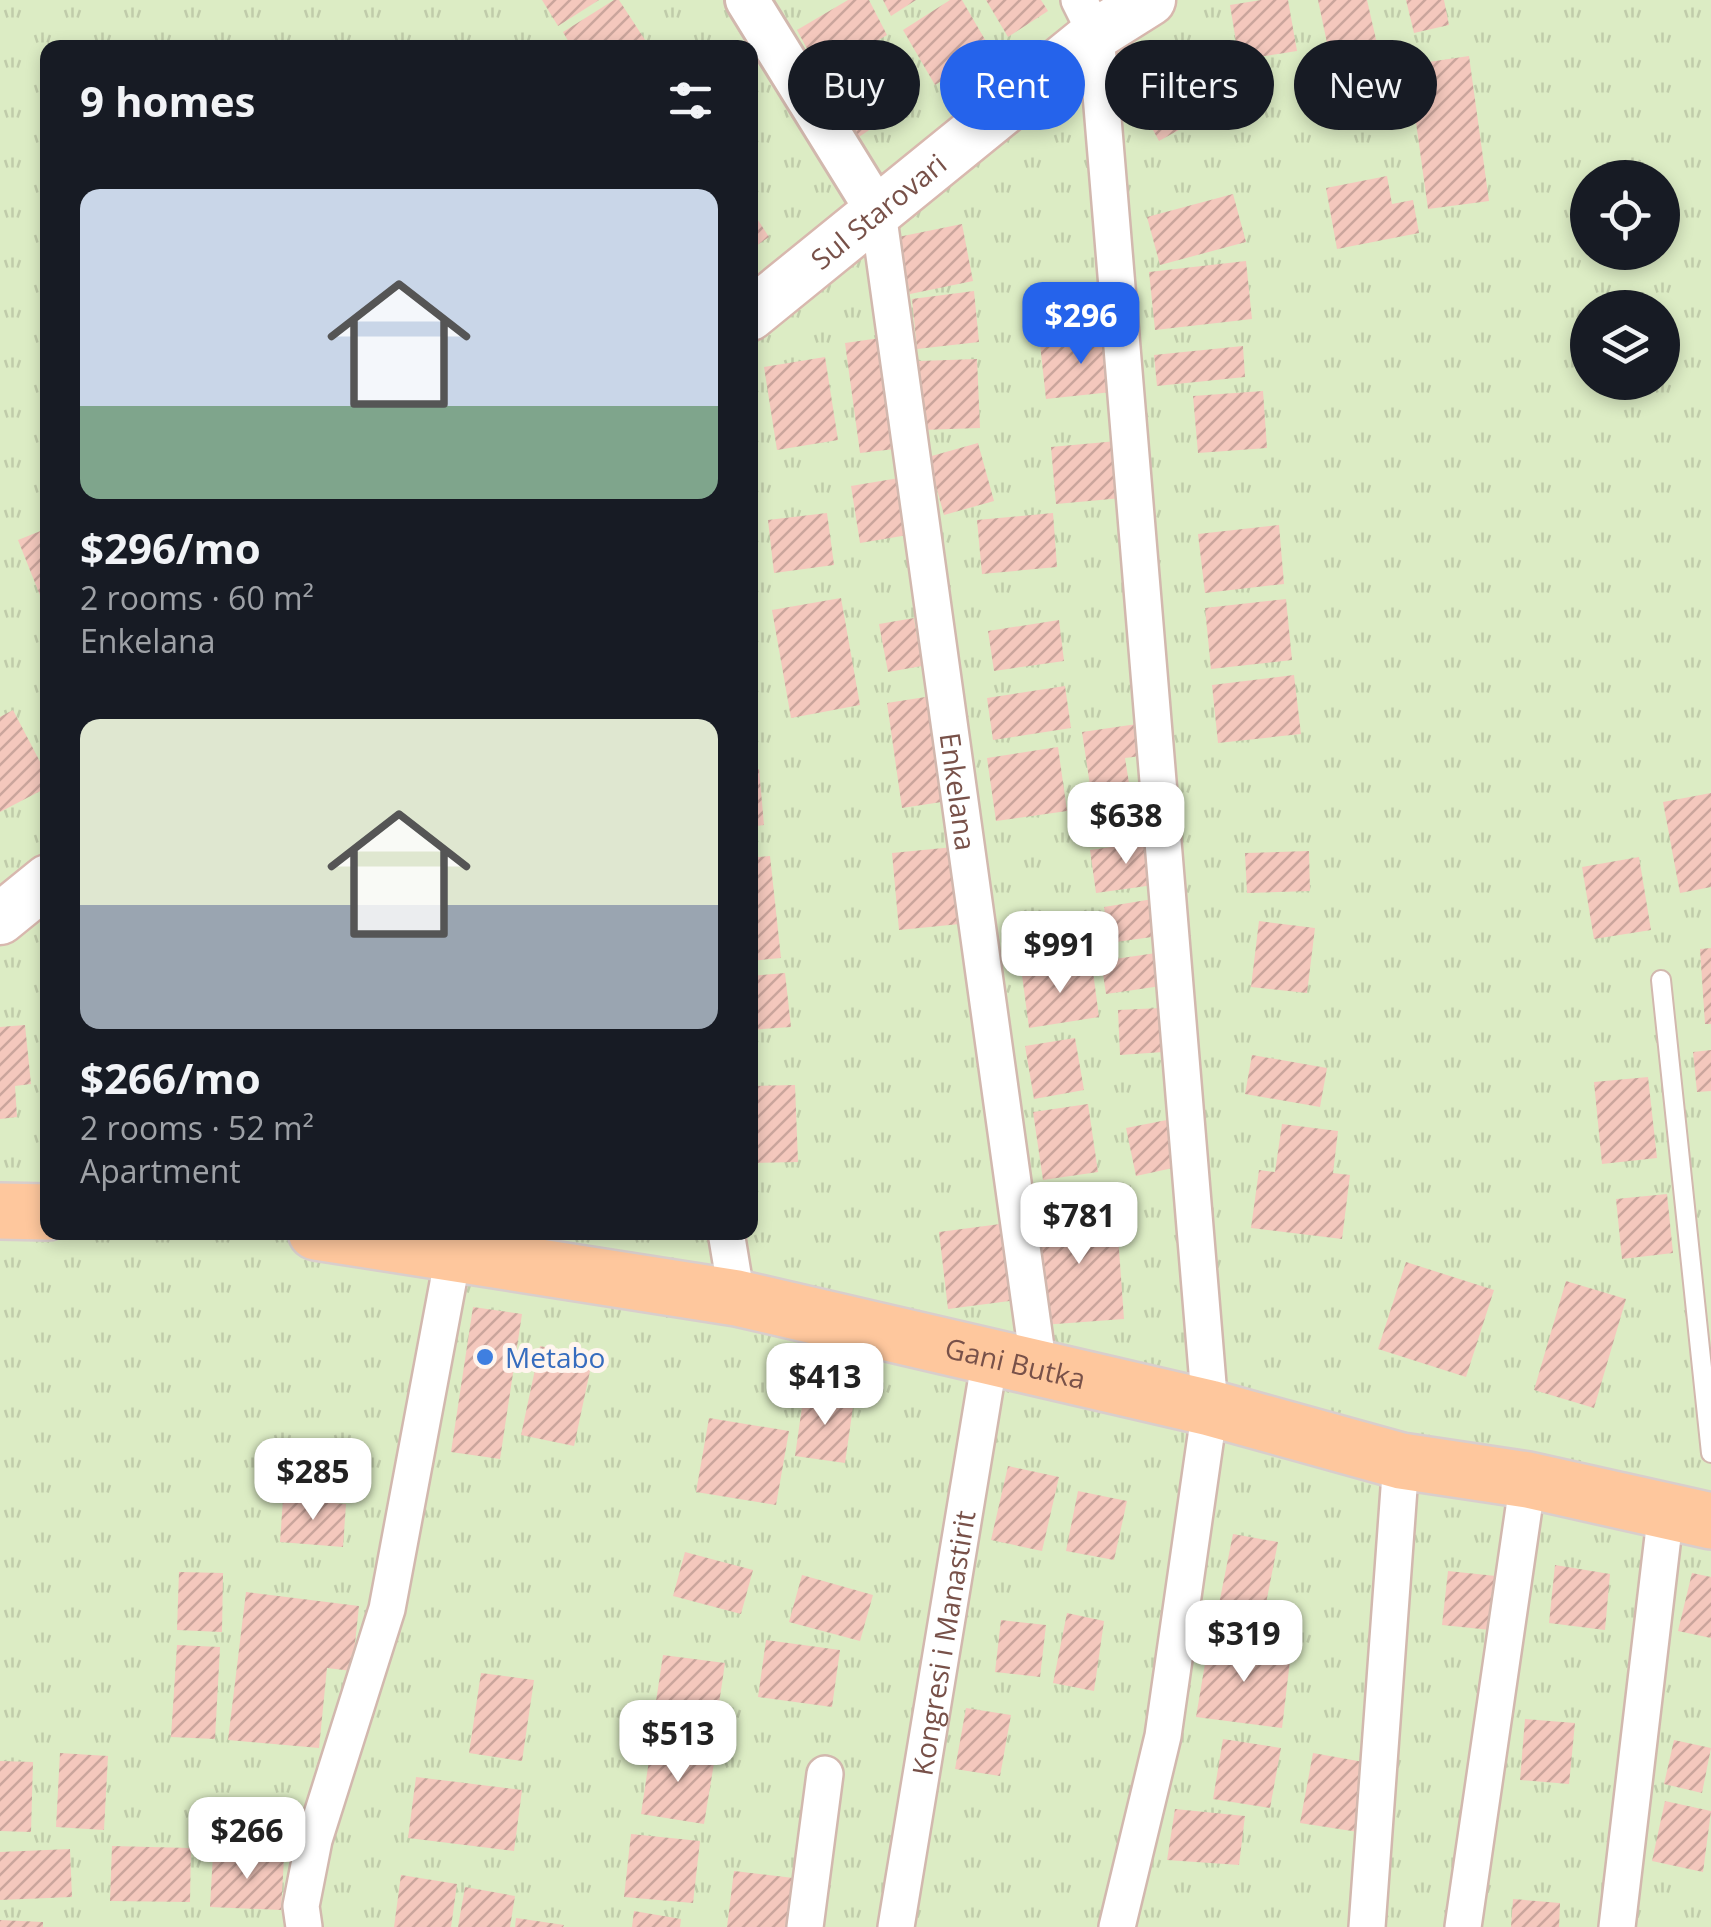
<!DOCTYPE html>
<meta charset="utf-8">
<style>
body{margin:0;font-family:"Open Sans",sans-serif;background:#20242c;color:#f1f3f6;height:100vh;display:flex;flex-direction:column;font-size:38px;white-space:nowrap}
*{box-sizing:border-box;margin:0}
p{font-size:32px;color:#9ea1a6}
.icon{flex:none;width:55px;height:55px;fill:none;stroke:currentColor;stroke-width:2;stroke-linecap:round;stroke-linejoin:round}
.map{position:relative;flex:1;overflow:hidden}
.drawer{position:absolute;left:40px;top:40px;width:718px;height:1200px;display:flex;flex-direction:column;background:#171b24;border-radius:20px;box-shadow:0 5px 15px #0003}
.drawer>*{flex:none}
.hud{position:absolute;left:788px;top:40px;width:772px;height:90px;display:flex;gap:20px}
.tools{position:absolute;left:1570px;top:160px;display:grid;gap:20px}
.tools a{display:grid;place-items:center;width:110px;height:110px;border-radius:50%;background:#171b24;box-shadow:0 5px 15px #0003;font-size:50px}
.price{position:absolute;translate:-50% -85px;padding:0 22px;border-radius:20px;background:#fff;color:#222;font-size:32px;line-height:65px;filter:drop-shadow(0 2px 5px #0008)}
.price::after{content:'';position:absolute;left:50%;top:60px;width:30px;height:22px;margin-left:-15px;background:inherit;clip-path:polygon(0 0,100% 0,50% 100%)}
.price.on{background:#2563eb;color:#fff}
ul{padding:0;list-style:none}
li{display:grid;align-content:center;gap:20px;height:530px;padding:0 40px}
li span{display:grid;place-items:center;height:310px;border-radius:20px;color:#555}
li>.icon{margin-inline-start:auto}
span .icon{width:180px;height:180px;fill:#fffc;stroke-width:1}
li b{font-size:42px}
h2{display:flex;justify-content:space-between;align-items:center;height:120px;padding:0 40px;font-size:42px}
.chip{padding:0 35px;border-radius:45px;background:#171b24;box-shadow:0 5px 15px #0003;font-size:35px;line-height:90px}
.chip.on{background:#2563eb;color:#fff}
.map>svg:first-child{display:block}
</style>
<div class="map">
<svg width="1711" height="1927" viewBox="0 0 1711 1927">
<defs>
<pattern id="park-tufts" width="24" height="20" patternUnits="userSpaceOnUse" patternTransform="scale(2.5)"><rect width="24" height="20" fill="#dcecc4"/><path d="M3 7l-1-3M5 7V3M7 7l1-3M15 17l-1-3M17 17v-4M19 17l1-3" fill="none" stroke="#c0ccaa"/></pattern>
<pattern id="building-hatch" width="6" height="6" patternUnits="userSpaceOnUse" patternTransform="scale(2.5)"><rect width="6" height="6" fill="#f4c8bd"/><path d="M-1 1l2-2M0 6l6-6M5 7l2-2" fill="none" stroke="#caa59c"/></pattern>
</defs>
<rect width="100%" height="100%" fill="#fdf0e7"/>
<path fill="url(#park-tufts)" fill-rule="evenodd" d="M0,0H1711V1927H0ZM48,48H750V1232H48ZM1588,178H1662V252H1588ZM1588,308H1662V382H1588Z"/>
<g fill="url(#building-hatch)">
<polygon points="542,0 599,0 558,26"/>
<polygon points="614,0 619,0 647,43 640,48 572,48 563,32"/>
<polygon points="848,0 869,0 887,35 821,75 797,30"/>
<polygon points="883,0 916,0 891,16"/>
<polygon points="950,0 962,0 991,50 935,85 903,30"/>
<polygon points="986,0 1041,0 1048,11 1008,37"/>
<polygon points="1261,0 1288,0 1297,51 1239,60 1230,5"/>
<polygon points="1318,0 1367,0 1383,70 1335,81"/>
<polygon points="1406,0 1444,0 1449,25 1414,33"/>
<polygon points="888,48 918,97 856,139 821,90"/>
<polygon points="1205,56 1231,101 1159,141 1134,95"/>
<polygon points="1469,56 1489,201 1428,209 1408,65"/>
<polygon points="1387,176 1392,204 1413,200 1419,233 1337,249 1326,188"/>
<polygon points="1233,194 1246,242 1160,265 1147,217"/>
<polygon points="750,208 769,237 750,250"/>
<polygon points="962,224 973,281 910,294 898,237"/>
<polygon points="1246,261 1252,319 1155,330 1149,272"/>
<polygon points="974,291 979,342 917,349 912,299"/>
<polygon points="1116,336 1121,391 1046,399 1040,344"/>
<polygon points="880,338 895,449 860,453 845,343"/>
<polygon points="1243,346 1245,377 1157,386 1154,355"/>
<polygon points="825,357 838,440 777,450 764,367"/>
<polygon points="977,359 980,428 921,430 918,361"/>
<polygon points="1263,391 1267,448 1198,453 1193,396"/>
<polygon points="1128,440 1133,497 1056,504 1051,447"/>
<polygon points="978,443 994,501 944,515 928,457"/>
<polygon points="899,478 908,535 860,543 851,486"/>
<polygon points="827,513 834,565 774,573 768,520"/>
<polygon points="1053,513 1057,567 982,574 977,520"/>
<polygon points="1279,525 1284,584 1205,593 1198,534"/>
<polygon points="48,528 48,613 47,613 18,540"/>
<polygon points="841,598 860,705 791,718 772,610"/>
<polygon points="1286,599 1292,660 1211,669 1205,608"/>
<polygon points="914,618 922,666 888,672 879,624"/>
<polygon points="1059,620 1064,661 994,671 988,631"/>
<polygon points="1294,675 1301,734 1218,743 1212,685"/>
<polygon points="1065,686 1071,728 993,740 987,698"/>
<polygon points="932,696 948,801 902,808 887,703"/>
<polygon points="13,710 48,777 48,787 0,812 0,717"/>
<polygon points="1144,723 1149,755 1125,758 1132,802 1155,798 1159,823 1097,832 1082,732"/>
<polygon points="1058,747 1067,811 996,821 987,758"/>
<polygon points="759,769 764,825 750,827 750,770"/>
<polygon points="1711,793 1711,887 1680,893 1663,802"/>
<polygon points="1155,841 1161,884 1096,893 1090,850"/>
<polygon points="954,847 960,924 899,930 892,853"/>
<polygon points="1309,851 1310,891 1247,893 1245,853"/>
<polygon points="770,856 781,958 750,961 750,858"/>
<polygon points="1639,857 1651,930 1594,939 1582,867"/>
<polygon points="1153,899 1159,936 1109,943 1104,907"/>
<polygon points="1259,921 1315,928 1307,993 1251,987"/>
<polygon points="1711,948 1711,1024 1705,1024 1700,949"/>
<polygon points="1163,952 1168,985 1106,994 1101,961"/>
<polygon points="1092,964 1099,1017 1029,1028 1022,975"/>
<polygon points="785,973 791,1027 750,1030 750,976"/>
<polygon points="1161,1008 1163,1052 1120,1055 1118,1010"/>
<polygon points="25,1025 31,1084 15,1086 17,1117 0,1119 0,1027"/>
<polygon points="1075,1038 1084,1090 1034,1099 1025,1046"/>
<polygon points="1711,1050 1711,1091 1697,1092 1693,1052"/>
<polygon points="1252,1055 1327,1068 1320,1107 1245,1094"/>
<polygon points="1648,1077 1657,1158 1602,1164 1594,1082"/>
<polygon points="795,1085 798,1162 750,1163 750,1086"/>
<polygon points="1088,1104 1098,1172 1043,1180 1033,1112"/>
<polygon points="1172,1119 1182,1166 1136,1176 1126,1128"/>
<polygon points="1282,1124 1338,1131 1333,1173 1350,1175 1342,1239 1251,1228 1259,1170 1275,1172"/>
<polygon points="1667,1194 1673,1253 1622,1259 1616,1199"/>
<polygon points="1116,1208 1124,1319 1042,1325 1033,1215"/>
<polygon points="1008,1223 1017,1300 948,1309 939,1232"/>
<polygon points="1406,1262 1494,1290 1466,1377 1378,1349"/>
<polygon points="1566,1281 1626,1299 1594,1408 1534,1390"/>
<polygon points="473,1307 522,1314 500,1459 451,1452"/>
<polygon points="540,1346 593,1357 574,1446 521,1435"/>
<polygon points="804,1393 854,1400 845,1463 795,1456"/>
<polygon points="709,1418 789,1431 776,1505 696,1492"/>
<polygon points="1008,1466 1059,1477 1042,1551 991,1540"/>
<polygon points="1078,1491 1127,1501 1114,1560 1066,1551"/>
<polygon points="283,1499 346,1504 343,1547 280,1542"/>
<polygon points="1233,1534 1278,1542 1262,1624 1217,1614"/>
<polygon points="685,1552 753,1570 741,1614 673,1596"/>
<polygon points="1555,1565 1610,1574 1605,1630 1549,1623"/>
<polygon points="1448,1571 1496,1576 1491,1630 1442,1625"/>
<polygon points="179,1572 223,1573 222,1632 177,1630"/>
<polygon points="1692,1573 1711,1577 1711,1638 1678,1631"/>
<polygon points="802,1575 873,1595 860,1641 789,1622"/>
<polygon points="246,1592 359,1606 352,1671 327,1668 319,1748 228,1740"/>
<polygon points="1067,1613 1104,1621 1094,1691 1053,1683"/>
<polygon points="1001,1620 1046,1625 1040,1677 995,1672"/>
<polygon points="766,1640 840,1650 832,1707 758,1697"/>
<polygon points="1209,1640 1291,1652 1282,1728 1196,1717"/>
<polygon points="177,1645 220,1647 215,1739 171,1737"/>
<polygon points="663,1655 725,1663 717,1717 655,1708"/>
<polygon points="481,1673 534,1680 522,1761 469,1753"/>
<polygon points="966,1708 1011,1715 1000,1776 955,1769"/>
<polygon points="1525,1719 1575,1723 1569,1784 1520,1780"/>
<polygon points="1223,1739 1281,1748 1270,1808 1213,1799"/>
<polygon points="1674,1740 1711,1748 1702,1793 1664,1784"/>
<polygon points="651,1747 715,1757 704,1824 641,1814"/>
<polygon points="60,1753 108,1756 104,1830 56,1827"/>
<polygon points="1313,1753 1375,1764 1365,1833 1300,1823"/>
<polygon points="0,1761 33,1762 31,1832 0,1831"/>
<polygon points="416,1777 522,1790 514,1851 408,1838"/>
<polygon points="1665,1801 1711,1811 1703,1872 1652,1861"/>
<polygon points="1175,1809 1245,1816 1239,1865 1167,1860"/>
<polygon points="631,1834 700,1841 693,1903 624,1897"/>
<polygon points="112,1846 191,1848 190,1902 110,1901"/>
<polygon points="70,1849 72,1897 0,1900 0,1852"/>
<polygon points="213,1854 284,1858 281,1910 210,1907"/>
<polygon points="734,1871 802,1879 795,1927 727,1927"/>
<polygon points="401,1875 457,1884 451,1927 394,1927"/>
<polygon points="465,1887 515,1896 510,1927 458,1927"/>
<polygon points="1513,1899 1560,1903 1559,1927 1511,1927"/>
<polygon points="634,1911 681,1919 680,1927 632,1927"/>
<polygon points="516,1918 564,1925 563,1927 515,1927"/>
<polygon points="0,1920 43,1922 43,1927 0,1927"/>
</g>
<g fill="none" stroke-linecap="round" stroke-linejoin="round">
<defs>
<polyline id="service" points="1661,980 1711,1453"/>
<g id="minor">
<polyline points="1079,0 1096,34 1210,1408 1163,1736 1117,1927"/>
<path id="s1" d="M878,212L1039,1369"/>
<polyline points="726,1232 737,1298"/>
<polyline points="304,1927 301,1906 314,1840 387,1609 454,1251"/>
<polyline points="805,1927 825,1774"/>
<path id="s2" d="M896,1927L990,1358"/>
<polyline points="1367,1927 1401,1461"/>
<polyline points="1463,1927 1528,1480"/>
<polyline points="1617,1927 1666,1511"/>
</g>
<polyline id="tertiary" points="747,0 878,212"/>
<g id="secondary">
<path id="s3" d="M750,315L1096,34L1150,0"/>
<polyline points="0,919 48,880"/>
</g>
<g id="primary">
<polyline points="0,1211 48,1212"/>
<path id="s4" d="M316,1232L737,1298L1210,1408L1401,1461L1528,1480L1711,1521"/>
</g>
</defs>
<use href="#service" stroke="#d2b8ae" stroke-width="22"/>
<use href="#minor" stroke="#d2b8ae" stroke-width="40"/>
<use href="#tertiary" stroke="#d2b8ae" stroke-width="48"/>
<use href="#secondary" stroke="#d8b8ae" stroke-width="55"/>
<use href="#primary" stroke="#d9cecc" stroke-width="60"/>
<use href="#service" stroke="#fff" stroke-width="18"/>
<use href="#minor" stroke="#fff" stroke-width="35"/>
<use href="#tertiary" stroke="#fff" stroke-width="42"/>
<use href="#secondary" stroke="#fff" stroke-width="50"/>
<use href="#primary" stroke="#fec79d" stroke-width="55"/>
</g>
<circle fill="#3f7fe0" stroke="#fff5ee" stroke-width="4" cx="485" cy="1357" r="10"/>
<g text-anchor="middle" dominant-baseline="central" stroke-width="10" stroke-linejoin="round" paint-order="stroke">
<g font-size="28" fill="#785149" stroke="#fff5ee">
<text stroke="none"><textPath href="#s3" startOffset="165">Sul Starovari</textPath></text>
<text stroke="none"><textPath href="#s1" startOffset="585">Enkelana</textPath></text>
<text stroke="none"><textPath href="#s4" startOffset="712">Gani Butka</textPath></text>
<text stroke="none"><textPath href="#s2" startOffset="288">Kongresi i Manastirit</textPath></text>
</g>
<g font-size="28" fill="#366cbe" stroke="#fff5ee" text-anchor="start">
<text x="505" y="1357">Metabo</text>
</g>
</g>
</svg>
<div class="tools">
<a><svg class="icon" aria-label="locate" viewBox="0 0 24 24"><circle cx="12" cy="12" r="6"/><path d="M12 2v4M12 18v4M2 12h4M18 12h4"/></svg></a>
<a><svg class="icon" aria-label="layers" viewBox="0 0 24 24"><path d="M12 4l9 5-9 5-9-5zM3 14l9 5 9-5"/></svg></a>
</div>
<b class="price on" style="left:1081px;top:367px">$296</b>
<b class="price" style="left:1126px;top:867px">$638</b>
<b class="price" style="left:1060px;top:996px">$991</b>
<b class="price" style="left:1079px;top:1267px">$781</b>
<b class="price" style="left:825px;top:1428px">$413</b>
<b class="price" style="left:313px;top:1523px">$285</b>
<b class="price" style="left:1244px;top:1685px">$319</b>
<b class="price" style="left:678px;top:1785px">$513</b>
<b class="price" style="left:247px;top:1882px">$266</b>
<div class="hud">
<a class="chip">Buy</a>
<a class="chip on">Rent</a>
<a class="chip">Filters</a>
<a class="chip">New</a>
</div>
<section class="drawer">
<h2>9 homes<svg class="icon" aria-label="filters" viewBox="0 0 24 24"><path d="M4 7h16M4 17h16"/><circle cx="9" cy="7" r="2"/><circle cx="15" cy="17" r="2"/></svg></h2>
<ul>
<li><span style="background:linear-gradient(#c9d6e8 70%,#7fa58c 0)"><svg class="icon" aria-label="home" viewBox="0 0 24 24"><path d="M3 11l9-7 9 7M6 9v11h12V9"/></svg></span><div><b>$296/mo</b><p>2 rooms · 60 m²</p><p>Enkelana</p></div></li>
<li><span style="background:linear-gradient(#dfe7d0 60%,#9aa5b1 0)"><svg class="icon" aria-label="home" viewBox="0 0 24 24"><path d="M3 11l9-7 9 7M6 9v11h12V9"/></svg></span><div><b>$266/mo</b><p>2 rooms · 52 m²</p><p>Apartment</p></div></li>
</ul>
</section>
</div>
